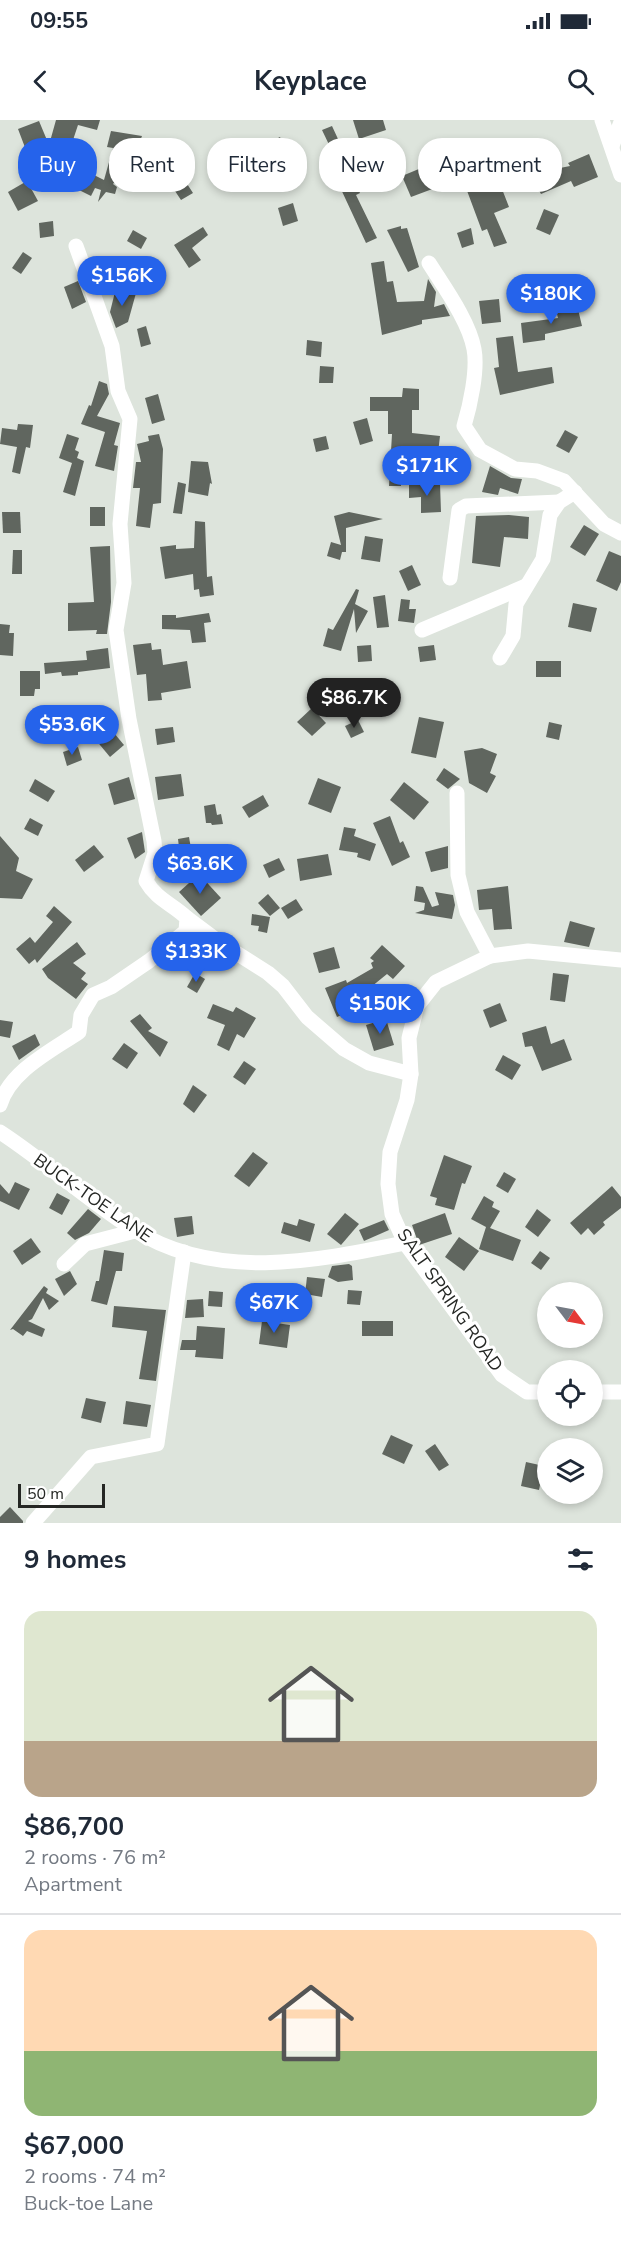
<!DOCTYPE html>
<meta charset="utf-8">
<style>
body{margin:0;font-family:"Nunito Sans",sans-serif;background:#f2f2f3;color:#1f2937;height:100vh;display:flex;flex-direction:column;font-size:22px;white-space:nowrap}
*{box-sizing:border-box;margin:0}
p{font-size:20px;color:#747a83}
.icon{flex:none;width:33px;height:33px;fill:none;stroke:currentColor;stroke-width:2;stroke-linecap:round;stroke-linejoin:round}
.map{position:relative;height:1403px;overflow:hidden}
.side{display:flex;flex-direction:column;background:#fff;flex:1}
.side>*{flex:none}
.guide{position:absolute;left:18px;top:18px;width:585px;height:54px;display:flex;gap:12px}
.needle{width:39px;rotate:122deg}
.fabs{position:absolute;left:537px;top:1162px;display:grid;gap:12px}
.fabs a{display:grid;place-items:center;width:66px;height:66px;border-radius:50%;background:#fff;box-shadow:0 3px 9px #0003;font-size:30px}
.scale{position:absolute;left:18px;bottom:15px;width:87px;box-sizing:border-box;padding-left:6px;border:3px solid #252724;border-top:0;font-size:16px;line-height:21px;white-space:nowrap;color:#252724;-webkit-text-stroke:4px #fff;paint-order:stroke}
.price{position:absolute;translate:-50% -51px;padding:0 14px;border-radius:21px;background:#2563eb;color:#fff;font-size:20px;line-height:39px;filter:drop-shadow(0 2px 3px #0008)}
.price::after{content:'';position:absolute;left:50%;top:36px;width:18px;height:14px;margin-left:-9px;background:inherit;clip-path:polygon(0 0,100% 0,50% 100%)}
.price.current{background:#222;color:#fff}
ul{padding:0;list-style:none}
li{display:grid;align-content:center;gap:12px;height:318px;padding:0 24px}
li+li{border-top:2px solid #e0e1e3}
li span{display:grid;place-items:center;height:186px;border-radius:18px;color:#555}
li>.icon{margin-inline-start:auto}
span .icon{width:108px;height:108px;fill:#fffc;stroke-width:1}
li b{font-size:26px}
h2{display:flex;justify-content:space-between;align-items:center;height:72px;padding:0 24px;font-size:26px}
.chip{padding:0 21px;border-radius:24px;background:#fff;box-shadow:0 3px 9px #0003;font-size:21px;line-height:54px}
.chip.current{background:#2563eb;color:#fff}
.status{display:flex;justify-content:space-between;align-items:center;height:42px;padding:0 30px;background:#fff;direction:ltr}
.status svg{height:16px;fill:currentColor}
header{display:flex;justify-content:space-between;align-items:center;height:78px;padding:0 24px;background:#fff;font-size:27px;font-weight:700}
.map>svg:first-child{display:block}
</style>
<div class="status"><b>09:55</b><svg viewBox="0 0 49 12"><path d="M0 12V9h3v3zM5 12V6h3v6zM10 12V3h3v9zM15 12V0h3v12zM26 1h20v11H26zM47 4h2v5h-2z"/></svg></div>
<header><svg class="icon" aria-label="back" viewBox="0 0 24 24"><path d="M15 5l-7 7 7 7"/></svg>Keyplace<svg class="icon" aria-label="search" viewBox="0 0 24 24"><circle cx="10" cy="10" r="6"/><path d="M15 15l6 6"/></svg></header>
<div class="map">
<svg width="621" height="1403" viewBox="0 0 621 1403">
<rect width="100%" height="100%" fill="#dde4dc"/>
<g fill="#60665f">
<polygon points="56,0 100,0 97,10 78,5 73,20 68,47 87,59 90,53 104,60 113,28 107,27 111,11 142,16 135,34 129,31 122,52 113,64 117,67 115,74 106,72 98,82 101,70 95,68 91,76 51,56 72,21 29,38 18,9 39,1 49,25"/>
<polygon points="353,0 383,0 386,10 359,19"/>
<polygon points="332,6 350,45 348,46 360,73 356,75 377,118 366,123 326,37 333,33 322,10"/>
<polygon points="280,17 290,41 277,46 276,42 248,53 243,40 270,29 268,23"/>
<polygon points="484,25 497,53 502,51 507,63 507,68 502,69 509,87 494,93 507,123 494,127 487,109 482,111 466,68 489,60 481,38 471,42 467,31"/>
<polygon points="166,28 177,41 174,44 193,73 181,80 171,65 173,63 155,40 155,36"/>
<polygon points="589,34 598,57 574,67 571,61 541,74 534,61 550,53 550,50 570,46 568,43"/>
<polygon points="426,46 435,68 411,77 402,56"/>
<polygon points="27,61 38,81 18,91 8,72"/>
<polygon points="293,83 298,101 283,106 278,88"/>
<polygon points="544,89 559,95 550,115 536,109"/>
<polygon points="53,101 54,116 40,118 39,103"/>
<polygon points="401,106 401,109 407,108 419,147 408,152 387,110"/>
<polygon points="203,107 208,115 192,128 201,140 189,148 174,125"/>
<polygon points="471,108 474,124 462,128 457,113"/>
<polygon points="133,110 147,118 141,129 127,121"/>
<polygon points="23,132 32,138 21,154 12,148"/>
<polygon points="384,141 387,162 393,161 397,182 424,181 428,159 436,172 434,187 444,184 450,196 422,200 422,204 382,215 371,143"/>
<polygon points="78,161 86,182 72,189 64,167"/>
<polygon points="116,168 136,173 128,202 116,208 110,192"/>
<polygon points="499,179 501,202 482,204 479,181"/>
<polygon points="577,185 582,206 545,214 545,220 523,223 521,203 558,198 556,190"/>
<polygon points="146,206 151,224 141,227 137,209"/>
<polygon points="513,216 518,252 552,247 554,263 500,275 494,248 499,247 496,218"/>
<polygon points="307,220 322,222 321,237 306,235"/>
<polygon points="320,246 334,247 333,263 319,263"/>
<polygon points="99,261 107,264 109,274 97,296 120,303 114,325 118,326 114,351 95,346 105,312 81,304 89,285 91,286"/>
<polygon points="403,268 419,269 419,290 412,290 412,313 440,316 438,333 410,330 409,341 402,340 401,366 389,366 392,314 388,314 388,291 370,291 370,277 402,277"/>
<polygon points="158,274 165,300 152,304 145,278"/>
<polygon points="367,298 373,321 360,325 353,302"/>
<polygon points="18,304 33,305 30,328 26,327 20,354 12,352 17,327 0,324 2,308 17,310"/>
<polygon points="565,310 578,317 569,333 556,326"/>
<polygon points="67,314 79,318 75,330 79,332 77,338 84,341 75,376 63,372 72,343 59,338"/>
<polygon points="159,314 163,329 161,383 153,384 150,408 136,406 140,368 133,368 136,342 141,342 137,324 149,321 148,316"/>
<polygon points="326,316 329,329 316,332 313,319"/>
<polygon points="191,341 208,342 212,364 210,363 208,376 188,372"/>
<polygon points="490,346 511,358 522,359 518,374 500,368 498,375 482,372"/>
<polygon points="178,362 186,364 182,394 173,393"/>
<polygon points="440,363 441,392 421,393 421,377 409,378 409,365"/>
<rect x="90" y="387" width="15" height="19"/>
<polygon points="2,392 20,392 21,413 3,413"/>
<polygon points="349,392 383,399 346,408 346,432 342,432 340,440 327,436 331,422 341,425 334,396"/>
<polygon points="509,395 529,397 528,419 504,417 500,447 472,443 476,396"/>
<polygon points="195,401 205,402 207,457 212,456 214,475 200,477 199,469 194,470 193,454 165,459 160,427 176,425 176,429 194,428"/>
<polygon points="584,405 599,414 585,436 570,427"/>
<polygon points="365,416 383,419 380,442 361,439"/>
<polygon points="110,426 111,482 107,514 96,514 97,510 68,511 68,483 94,482 90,427"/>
<polygon points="13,430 22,430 22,454 12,454"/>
<polygon points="609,431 621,436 621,462 617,471 596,461"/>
<polygon points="412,445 421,465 408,471 399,451"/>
<polygon points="356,469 359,470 355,484 368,491 356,513 354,489 341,531 323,526 328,508 333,510"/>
<polygon points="385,475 389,507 377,508 373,477"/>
<polygon points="401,479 410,480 409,489 416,489 414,503 398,501"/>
<polygon points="573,483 597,488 591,512 568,507"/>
<polygon points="209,493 211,502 204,503 206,522 192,523 190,510 162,509 162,495 176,495 176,498"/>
<polygon points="0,504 10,505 9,513 14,513 13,536 0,535"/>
<polygon points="151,523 152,530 161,529 163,545 187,541 191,568 161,573 162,580 148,581 146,554 137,555 133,525"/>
<polygon points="371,525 372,541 358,542 357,526"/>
<polygon points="434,525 436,540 420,542 418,527"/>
<polygon points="108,528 110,548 78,552 78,555 62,556 61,552 45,554 44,543 87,540 86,531"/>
<rect x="536" y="541" width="25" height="16"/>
<polygon points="20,551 40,551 40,569 35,569 34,576 20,576"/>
<polygon points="312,588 326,603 312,616 297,602"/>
<polygon points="419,597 444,602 436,638 411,633"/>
<polygon points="358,600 364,612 351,618 345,606"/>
<polygon points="549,602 562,605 559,620 546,617"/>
<polygon points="109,607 124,625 110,637 95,619"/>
<polygon points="173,607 175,622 157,625 155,609"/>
<polygon points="78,627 82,640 67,646 63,632"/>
<polygon points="482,628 497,634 490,653 496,656 487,673 469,663 464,631"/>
<polygon points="444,648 460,659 448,669 436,660"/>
<polygon points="181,654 184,676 158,680 155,657"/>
<polygon points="129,657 135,679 114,685 108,664"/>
<polygon points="318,658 341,667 331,693 308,684"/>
<polygon points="35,659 55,671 48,682 29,671"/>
<polygon points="404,662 429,682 414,700 390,680"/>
<polygon points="263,675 269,686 249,698 242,687"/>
<polygon points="215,684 217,695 221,694 223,704 212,705 211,703 206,703 204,686"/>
<polygon points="390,696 400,723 403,721 410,737 392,746 373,703"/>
<polygon points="30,698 43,705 38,716 24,709"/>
<polygon points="344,707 356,709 354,716 376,724 370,741 357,737 358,733 339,730"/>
<polygon points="142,712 145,732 135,739 127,718"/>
<polygon points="0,716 19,738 16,751 33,759 22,779 0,778"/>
<polygon points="189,717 192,734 180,736 178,719"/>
<polygon points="94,725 104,737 84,752 75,740"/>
<polygon points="448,726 448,748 431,752 425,732"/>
<polygon points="328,734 332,755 300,761 297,739"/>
<polygon points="279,738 285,750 269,758 263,745"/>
<polygon points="199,754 221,778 201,796 179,772"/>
<polygon points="416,766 423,767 432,787 439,785 435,772 453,775 455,785 452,799 415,793 424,790 425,783 414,781"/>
<polygon points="508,766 512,809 494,810 492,789 479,790 477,770"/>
<polygon points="268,774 280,788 270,796 258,783"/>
<polygon points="296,779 303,790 288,799 281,788"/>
<polygon points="54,786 72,802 37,843 35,839 29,844 16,829 30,817 35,823 53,802 46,796"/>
<polygon points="252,794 270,797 267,813 258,811 259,806 251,805"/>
<polygon points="570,801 595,808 589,827 564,822"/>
<polygon points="77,822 86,834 73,843 86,853 81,859 88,864 76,879 48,858 42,849"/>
<polygon points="382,825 405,846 393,859 387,854 355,880 358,888 337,897 325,868 346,860 347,863 373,848 371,843 374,841 370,838"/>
<polygon points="334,827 340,848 319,853 313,833"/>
<polygon points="195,853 205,859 197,873 187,867"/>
<polygon points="553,853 569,855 565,882 550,880"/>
<polygon points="396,874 407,885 399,896 387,883"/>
<polygon points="500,883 507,901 490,908 483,890"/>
<polygon points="213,884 233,892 236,887 256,898 244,918 237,914 229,931 217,925 225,905 207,898"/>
<polygon points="140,894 152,908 148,911 168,922 160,937 130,901"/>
<polygon points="386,899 394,925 374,931 366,905"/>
<polygon points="0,900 13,902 10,918 0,916"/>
<polygon points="546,906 551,924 564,919 572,940 542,951 532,926 525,927 522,913"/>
<polygon points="35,914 40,925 19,940 12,926"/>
<polygon points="124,923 138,933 127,949 112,939"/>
<polygon points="503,935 521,945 512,960 495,950"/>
<polygon points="244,941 256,949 245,965 233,957"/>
<polygon points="193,965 207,975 194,993 183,984"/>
<polygon points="253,1032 268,1043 249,1067 234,1056"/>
<polygon points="444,1035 472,1046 465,1064 462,1063 454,1090 435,1085 437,1078 430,1076"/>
<polygon points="504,1052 516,1059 508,1073 496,1066"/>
<polygon points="15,1062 30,1069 19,1090 0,1081 0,1064 9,1074"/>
<polygon points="612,1066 621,1077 621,1088 603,1102 605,1105 594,1115 588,1108 581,1115 570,1103"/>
<polygon points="57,1073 70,1080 62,1095 49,1088"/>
<polygon points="484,1076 494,1082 492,1087 500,1091 490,1108 521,1120 513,1141 479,1129 486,1107 471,1099"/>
<polygon points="88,1089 101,1099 89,1113 75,1120 67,1113"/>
<polygon points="537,1089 551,1100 538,1117 525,1107"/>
<polygon points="345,1093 359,1104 341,1125 327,1114"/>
<polygon points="445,1093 452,1114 419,1125 412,1105"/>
<polygon points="192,1096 194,1114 177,1117 174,1098"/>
<polygon points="299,1099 315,1104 310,1122 281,1113 284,1102 297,1106"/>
<polygon points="384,1100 389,1110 364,1121 359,1110"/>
<polygon points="459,1117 479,1131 464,1151 445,1137"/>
<polygon points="31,1118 41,1132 22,1145 13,1131"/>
<polygon points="104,1130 124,1133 122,1151 116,1151 107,1185 91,1181 96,1161 99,1161"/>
<polygon points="540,1131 550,1138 541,1150 531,1143"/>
<polygon points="349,1144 352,1146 353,1160 338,1162 328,1157 332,1146"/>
<polygon points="70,1151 77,1164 64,1176 55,1159"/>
<polygon points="307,1157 325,1159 322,1177 305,1174"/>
<polygon points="44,1166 48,1169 46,1173 59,1181 49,1190 43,1178 32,1199 28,1201 45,1209 42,1217 27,1211 23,1216 13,1209 10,1210"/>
<polygon points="348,1170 362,1171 360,1185 347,1184"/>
<polygon points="209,1171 223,1172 222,1187 208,1186"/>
<polygon points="203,1179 204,1197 185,1198 187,1180"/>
<polygon points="114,1186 166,1190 156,1261 139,1259 147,1211 112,1207"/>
<polygon points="262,1201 290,1205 287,1228 259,1224"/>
<rect x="362" y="1201" width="31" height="15"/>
<polygon points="197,1206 225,1208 223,1239 195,1237 196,1230 180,1230 182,1220 196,1220"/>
<polygon points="86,1278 106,1282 101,1303 81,1298"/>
<polygon points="126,1281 151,1285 147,1307 123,1304"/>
<polygon points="391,1315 413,1325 404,1344 382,1334"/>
<polygon points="435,1324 449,1345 439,1351 425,1331"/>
<polygon points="526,1342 544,1346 539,1370 521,1366"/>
<polygon points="10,1387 23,1401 23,1403 0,1403 0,1397"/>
</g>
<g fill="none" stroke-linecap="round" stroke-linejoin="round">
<g stroke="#fff" stroke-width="15">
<polyline points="602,0 621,55"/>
<polyline points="612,26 621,2"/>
<path d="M429,143C444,167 469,201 474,229C478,250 470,286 464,306L480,330L515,349L537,351L564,361L604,404L621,413"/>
<polyline points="450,458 459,390 466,386 559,382"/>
<polyline points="422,510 526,466"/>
<polyline points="500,538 513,516 516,484 543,439 550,395 559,382 575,372"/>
<polyline points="457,673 458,755 467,792 490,836"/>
<polyline points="187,798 219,822 268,853 283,866 307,897 344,929 369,943 411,954"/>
<path d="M0,985C10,951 51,931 79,912L81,895L93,875L111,867L149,841L186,811L187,798C171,783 157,780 146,761L155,733L154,721L129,599L116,510L124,463L120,404L130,299L118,271L112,226L76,126"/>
<path d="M0,1012C46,1042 87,1080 133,1109C215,1162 316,1141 405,1123"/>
<polyline points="64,1144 85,1124 135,1111"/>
<polyline points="548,1272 527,1272 502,1255 405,1123 392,1094 388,1064 390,1032 407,980 411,954 409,918 417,886 436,862 490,836 528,831 621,840"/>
<polyline points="592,1272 621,1272"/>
<polyline points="33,1403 91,1337 157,1324 184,1132"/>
</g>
</g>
<g text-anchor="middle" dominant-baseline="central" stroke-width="6" stroke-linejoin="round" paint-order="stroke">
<g font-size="18" fill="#252724" stroke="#fff">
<text transform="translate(93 1078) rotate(35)">BUCK-TOE LANE</text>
<text transform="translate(450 1180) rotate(55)">SALT SPRING ROAD</text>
</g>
</g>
</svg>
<div class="fabs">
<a><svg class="needle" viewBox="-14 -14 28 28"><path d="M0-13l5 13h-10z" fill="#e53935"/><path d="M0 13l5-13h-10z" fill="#747a83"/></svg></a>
<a><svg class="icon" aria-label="locate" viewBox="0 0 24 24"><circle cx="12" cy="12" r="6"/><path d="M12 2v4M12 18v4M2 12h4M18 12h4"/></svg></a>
<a><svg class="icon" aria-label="layers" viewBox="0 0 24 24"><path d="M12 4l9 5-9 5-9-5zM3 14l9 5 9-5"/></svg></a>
</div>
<div class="scale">50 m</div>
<b class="price" style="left:122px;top:187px">$156K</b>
<b class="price" style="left:551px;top:205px">$180K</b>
<b class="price" style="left:427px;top:377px">$171K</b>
<b class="price current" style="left:354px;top:609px">$86.7K</b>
<b class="price" style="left:72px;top:636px">$53.6K</b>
<b class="price" style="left:200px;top:775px">$63.6K</b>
<b class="price" style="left:196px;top:863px">$133K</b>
<b class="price" style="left:380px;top:915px">$150K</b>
<b class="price" style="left:274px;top:1214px">$67K</b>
<div class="guide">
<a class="chip current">Buy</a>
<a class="chip">Rent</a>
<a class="chip">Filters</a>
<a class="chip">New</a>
<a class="chip">Apartment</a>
</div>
</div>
<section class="side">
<h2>9 homes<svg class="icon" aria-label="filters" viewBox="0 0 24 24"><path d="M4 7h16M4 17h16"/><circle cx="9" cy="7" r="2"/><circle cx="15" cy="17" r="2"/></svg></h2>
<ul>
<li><span style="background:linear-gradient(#dfe7d0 70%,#b9a48a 0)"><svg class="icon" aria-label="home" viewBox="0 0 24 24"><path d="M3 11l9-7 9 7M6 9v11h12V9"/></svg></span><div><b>$86,700</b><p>2 rooms · 76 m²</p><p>Apartment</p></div></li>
<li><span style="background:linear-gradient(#ffd9b3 65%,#8fb573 0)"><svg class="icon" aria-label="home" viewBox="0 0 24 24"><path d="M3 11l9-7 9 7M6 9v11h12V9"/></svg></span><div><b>$67,000</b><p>2 rooms · 74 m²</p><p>Buck-toe Lane</p></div></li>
</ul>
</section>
